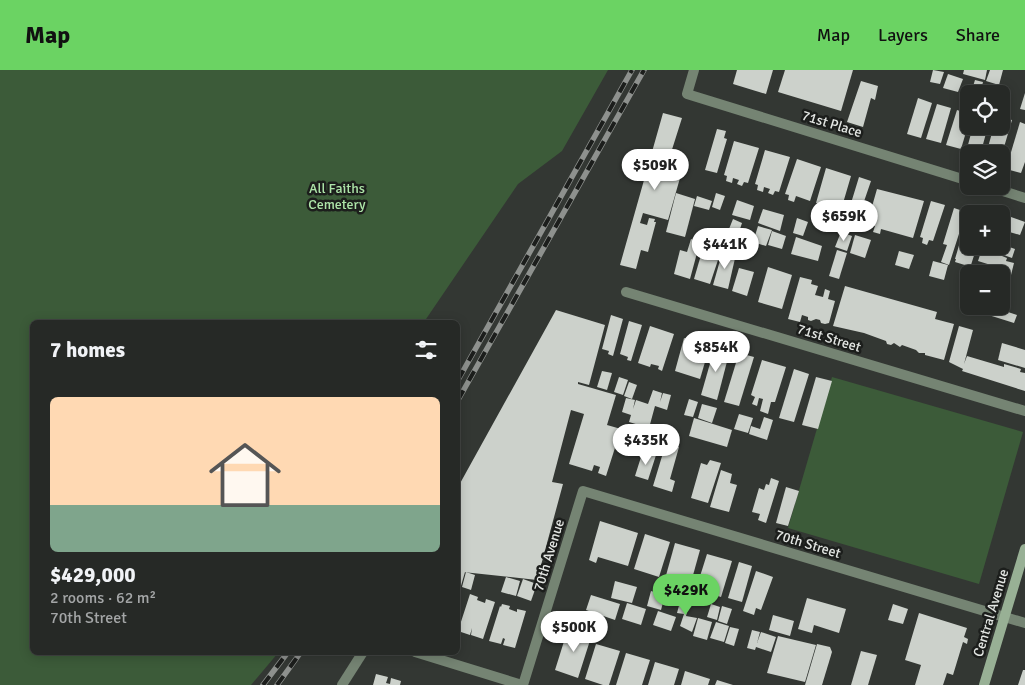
<!DOCTYPE html>
<meta charset="utf-8">
<style>
body{margin:0;font-family:Signika,sans-serif;background:#323532;color:#f1f3f6;height:100vh;display:flex;flex-direction:column;font-size:19px;white-space:nowrap}
*{box-sizing:border-box;margin:0}
p{font-size:16px;color:#a4a6a7}
.icon{flex:none;width:28px;height:28px;fill:none;stroke:currentColor;stroke-width:2;stroke-linecap:round;stroke-linejoin:round}
.map{position:relative;flex:1;overflow:hidden}
.details{position:absolute;left:30px;top:250px;width:430px;height:335px;display:flex;flex-direction:column;background:#262926;border-radius:8px;box-shadow:0 2px 12px #0003,0 0 0 1px #424543}
.details>*{flex:none}
.controls{position:absolute;left:960px;top:15px;display:grid;gap:10px}
.controls a{display:grid;place-items:center;width:50px;height:50px;border-radius:8px;background:#262926;box-shadow:0 2px 12px #0003,0 0 0 1px #424543;font-size:25px}
.price{position:absolute;translate:-50% -42px;padding:0 11px;border-radius:18px;background:#fff;color:#222;font-size:16px;line-height:32px;filter:drop-shadow(0 1px 2px #0008)}
.price::after{content:'';position:absolute;left:50%;top:30px;width:15px;height:11px;margin-left:-8px;background:inherit;clip-path:polygon(0 0,100% 0,50% 100%)}
.price.selected{background:#6bd363;color:#111}
ul{padding:0;list-style:none}
li{display:grid;align-content:center;gap:10px;height:265px;padding:0 20px}
li span{display:grid;place-items:center;height:155px;border-radius:8px;color:#555}
li>.icon{margin-inline-start:auto}
span .icon{width:90px;height:90px;fill:#fffc;stroke-width:1}
li b{font-size:21px}
h2{display:flex;justify-content:space-between;align-items:center;height:60px;padding:0 20px;font-size:21px}
header{display:flex;align-items:center;gap:30px;box-sizing:border-box;height:70px;padding:0 25px;background:#6bd363;color:#111}
header strong{font-size:24px}
nav{display:flex;gap:28px;margin-inline-start:auto;font-size:18px}
.map>svg:first-child{display:block}
</style>
<header>
<strong>Map</strong>
<nav><a>Map</a><a>Layers</a><a>Share</a></nav>
</header>
<div class="map">
<svg width="1025" height="615" viewBox="0 0 1025 615">
<rect width="100%" height="100%" fill="#333733"/>
<g fill="#3c5b39">
<polygon points="0,0 608,0 562,81 518,114 424,252 32,252 32,582 278,583 251,615 0,615"/>
<polygon points="832,307 1023,362 979,514 788,458"/>
</g>
<g fill="#ccd1cb">
<polygon points="737,0 773,0 766,24 733,14"/>
<polygon points="785,0 853,0 841,41 778,22"/>
<polygon points="933,0 944,2 940,14 930,12"/>
<polygon points="964,0 987,0 985,10 963,4"/>
<polygon points="990,0 1003,0 999,15 986,11"/>
<polygon points="948,4 963,9 958,22 943,18"/>
<polygon points="975,10 983,12 980,24 971,23"/>
<polygon points="861,11 878,16 875,30 871,28 863,57 847,52"/>
<polygon points="996,15 1005,18 1002,27 1001,24 994,24"/>
<polygon points="1025,23 1025,40 1020,39"/>
<polygon points="918,28 932,33 921,68 907,64"/>
<polygon points="937,34 951,38 941,73 926,69"/>
<polygon points="957,40 969,44 969,52 961,79 946,75"/>
<polygon points="663,43 682,48 669,89 684,94 668,150 643,143 640,153 647,155 649,148 655,149 654,152 656,152 648,182 641,180 636,199 620,195"/>
<polygon points="1001,47 1012,50 1002,84 986,84 994,56 1001,56"/>
<polygon points="1020,52 1025,54 1025,92 1021,103 1006,99"/>
<polygon points="973,56 988,56 982,78 978,78 977,84 969,84 969,87 965,86"/>
<polygon points="717,59 726,61 724,68 727,69 717,103 705,100"/>
<polygon points="734,71 759,78 748,113 744,112 742,116 737,114 739,110 733,108 732,113 726,111 727,106 724,105"/>
<polygon points="765,80 790,87 779,122 775,121 773,125 768,123 770,119 764,117 763,122 757,120 758,115 755,114"/>
<polygon points="797,89 821,97 810,131 796,126 794,132 788,130 789,125 785,124"/>
<polygon points="826,98 851,106 841,140 837,139 836,144 829,143 831,138 827,136 825,141 819,139 820,134 816,133"/>
<polygon points="859,107 871,111 859,146 857,145 856,150 850,148 852,144 848,143"/>
<polygon points="877,119 924,131 913,168 881,159 880,164 873,162 875,156 867,154"/>
<polygon points="676,123 695,129 685,167 666,162"/>
<polygon points="716,123 725,126 720,140 712,137"/>
<polygon points="697,126 712,131 709,140 694,136"/>
<polygon points="737,130 754,136 750,150 732,145"/>
<polygon points="931,131 945,135 933,171 929,170 927,175 922,173 923,168 920,167"/>
<polygon points="954,138 966,142 949,195 941,192 947,175 943,174"/>
<polygon points="763,139 784,145 780,161 758,153"/>
<polygon points="1011,147 1025,152 1020,165 1006,161"/>
<polygon points="797,148 808,152 803,166 793,163"/>
<polygon points="967,148 969,149 969,176 977,176 971,195 968,196 955,192 956,189 955,189"/>
<polygon points="733,149 742,153 739,162 729,159"/>
<polygon points="1001,152 1006,153 1002,168 1001,168"/>
<polygon points="758,156 772,160 766,176 753,172"/>
<polygon points="772,161 786,166 782,179 768,175"/>
<polygon points="841,162 852,166 847,181 835,177"/>
<polygon points="855,165 871,170 865,188 850,183"/>
<polygon points="796,167 822,176 818,191 791,184"/>
<polygon points="691,169 700,172 690,209 674,204 680,180 687,182"/>
<polygon points="1001,174 1015,179 1012,188 998,183"/>
<polygon points="983,176 999,176 996,186 997,184 1007,188 1006,191 1014,193 1011,205 1003,202 1002,204 991,204 994,196 978,191"/>
<polygon points="703,178 720,184 710,214 694,209"/>
<polygon points="723,180 736,184 728,219 713,215"/>
<polygon points="837,180 847,183 839,209 829,206"/>
<polygon points="899,181 914,185 909,199 895,195"/>
<polygon points="933,191 948,195 944,210 929,206"/>
<polygon points="768,197 792,205 782,239 758,232"/>
<polygon points="739,198 754,202 747,226 732,221"/>
<polygon points="800,207 812,210 811,214 818,216 815,225 823,227 825,219 830,221 828,229 835,231 829,253 825,254 821,253 820,250 816,249 811,251 808,250 808,247 802,245 800,252 788,249"/>
<polygon points="1001,208 1008,210 1002,230 1001,230"/>
<polygon points="845,216 937,242 935,249 954,254 944,290 925,285 925,283 919,283 916,280 902,275 900,277 894,273 891,275 887,274 886,271 864,263 833,256"/>
<polygon points="981,236 1000,236 999,239 1017,245 1014,253 979,242"/>
<polygon points="556,240 605,255 589,315 578,312 578,314 616,325 607,355 621,359 606,406 598,403 600,397 594,395 592,401 569,394 584,344 571,340 552,412 563,414 537,510 463,502 465,502 458,526 458,417"/>
<polygon points="611,245 623,249 613,286 608,284 609,281 602,279"/>
<polygon points="629,251 642,255 631,291 627,290 628,287 620,284"/>
<polygon points="650,256 674,264 662,301 658,299 659,296 651,294 650,297 638,293"/>
<polygon points="959,256 973,260 964,294 967,286 1004,297 1004,294 1021,299 1020,302 1025,303 1025,321 962,301 963,299 949,292"/>
<polygon points="684,268 710,275 700,309 675,301"/>
<polygon points="1002,273 1025,280 1025,298 998,290"/>
<polygon points="715,276 730,280 717,330 701,325"/>
<polygon points="739,283 754,287 739,336 724,332"/>
<polygon points="762,290 786,297 775,332 771,332 768,344 760,341 763,329 759,328 757,336 752,334 755,327 751,325"/>
<polygon points="794,299 809,304 794,352 779,348"/>
<polygon points="602,301 612,303 607,320 597,317"/>
<polygon points="619,307 628,310 623,325 614,322"/>
<polygon points="816,307 832,311 818,359 802,355"/>
<polygon points="629,312 637,315 632,329 624,326"/>
<polygon points="653,320 662,323 660,332 663,323 671,325 667,340 655,336 649,358 629,352 631,345 622,342 626,328 635,330 633,339 636,330 648,334"/>
<polygon points="689,329 698,332 693,347 684,345"/>
<polygon points="702,334 717,338 712,353 698,348"/>
<polygon points="739,344 753,348 748,363 734,359"/>
<polygon points="764,347 773,350 767,370 749,364 751,356 760,359"/>
<polygon points="694,348 732,360 727,377 689,366"/>
<polygon points="666,373 679,377 670,409 675,411 672,422 653,416"/>
<polygon points="652,380 657,382 648,410 635,406 641,387 649,389"/>
<polygon points="710,390 721,393 708,433 691,428 701,393 707,395"/>
<polygon points="721,400 732,404 730,413 737,415 729,442 710,437"/>
<polygon points="771,408 779,411 766,453 758,450 760,444 752,442 759,418 764,420 766,414 769,415"/>
<polygon points="786,417 799,421 788,456 776,453"/>
<polygon points="600,451 638,463 628,496 598,487 596,493 589,490"/>
<polygon points="645,464 670,472 659,507 634,499"/>
<polygon points="675,473 700,480 690,516 665,509"/>
<polygon points="707,484 732,491 721,527 696,519"/>
<polygon points="739,492 752,496 742,532 728,528"/>
<polygon points="756,501 773,507 761,540 756,538 754,545 743,541"/>
<polygon points="466,502 475,505 471,520 462,517"/>
<polygon points="506,507 520,511 516,526 501,522"/>
<polygon points="523,509 537,514 531,531 517,526"/>
<polygon points="615,511 637,517 632,533 611,528"/>
<polygon points="651,521 665,525 661,540 647,536"/>
<polygon points="470,524 478,527 477,530 485,533 486,529 495,532 483,569 471,565 472,558 470,565 458,561"/>
<polygon points="591,525 620,534 615,550 586,540"/>
<polygon points="681,528 690,530 686,546 697,548 692,562 680,556 684,544 677,543"/>
<polygon points="807,528 846,539 839,563 814,555 812,563 798,559"/>
<polygon points="627,533 646,539 641,555 622,549"/>
<polygon points="502,534 510,536 509,539 517,542 517,539 526,541 515,578 503,575 505,569 503,568 501,574 489,571 500,536 501,537"/>
<polygon points="711,534 720,537 717,550 707,547"/>
<polygon points="893,534 908,539 903,554 888,550"/>
<polygon points="722,536 732,539 727,554 718,551"/>
<polygon points="658,541 676,547 671,561 653,555"/>
<polygon points="919,543 967,558 964,567 968,569 967,574 963,572 953,605 947,603 943,615 915,615 921,595 905,590"/>
<polygon points="773,545 794,551 790,566 769,560"/>
<polygon points="698,548 712,552 707,570 693,566"/>
<polygon points="716,552 729,556 724,572 710,568"/>
<polygon points="582,557 593,561 578,608 555,600 566,565 578,569"/>
<polygon points="730,557 739,559 734,576 725,573"/>
<polygon points="752,560 760,562 757,573 761,562 776,567 771,582 756,577 755,580 747,578"/>
<polygon points="778,566 816,575 805,612 767,603"/>
<polygon points="596,574 620,581 609,615 603,615 585,609"/>
<polygon points="817,574 830,577 832,582 822,615 805,615"/>
<polygon points="861,581 877,585 868,615 851,615"/>
<polygon points="626,583 650,590 642,615 616,615"/>
<polygon points="655,592 679,599 674,615 648,615"/>
<polygon points="1023,600 1025,600 1025,615 1018,615"/>
<polygon points="685,601 710,609 708,615 681,615"/>
<polygon points="376,604 388,607 386,613 390,614 391,608 401,611 400,615 373,615"/>
<polygon points="717,610 733,615 715,615"/>
</g>
<g fill="none" stroke-linecap="round" stroke-linejoin="round">
<g stroke="#758473" stroke-width="10">
<polyline points="694,0 687,24 969,111"/>
<polyline points="987,116 1025,128"/>
<polyline points="626,222 1025,341"/>
<polyline points="415,582 522,615"/>
<polyline points="342,615 363,582"/>
<polyline points="523,615 583,421 1025,553"/>
</g>
<polyline stroke="#98b095" stroke-width="10" points="984,615 1025,479"/>
<defs>
<g id="rail">
<polyline points="458,310 632,0"/>
<polyline points="458,330 644,0"/>
<polyline points="263,615 288,582"/>
<polyline points="277,615 301,582"/>
</g>
</defs>
<use href="#rail" stroke="#8e918e" stroke-width="5.5"/>
<use href="#rail" stroke="#1c1e1c" stroke-width="4" stroke-dasharray="11" stroke-linecap="butt"/>
</g>
<g text-anchor="middle" dominant-baseline="central" stroke-width="5" stroke-linejoin="round" paint-order="stroke">
<g font-size="14" fill="#e3e6e3" stroke="#1c1e1c">
<text transform="translate(832 54) rotate(17)">71st Place</text>
<text transform="translate(829 268) rotate(17)">71st Street</text>
<text transform="translate(808 474) rotate(17)">70th Street</text>
<text transform="translate(549 485) rotate(-73)">70th Avenue</text>
<text transform="translate(991 543) rotate(-73)">Central Avenue</text>
</g>
<g font-size="14" fill="#ade4a8" stroke="#1c1e1c">
<text x="337" y="118">All Faiths<tspan x="337" dy="16">Cemetery</tspan></text>
</g>
</g>
</svg>
<div class="controls">
<a><svg class="icon" aria-label="locate" viewBox="0 0 24 24"><circle cx="12" cy="12" r="6"/><path d="M12 2v4M12 18v4M2 12h4M18 12h4"/></svg></a>
<a><svg class="icon" aria-label="layers" viewBox="0 0 24 24"><path d="M12 4l9 5-9 5-9-5zM3 14l9 5 9-5"/></svg></a>
<a>+</a>
<a>−</a>
</div>
<b class="price" style="left:655px;top:121px">$509K</b>
<b class="price" style="left:844px;top:172px">$659K</b>
<b class="price" style="left:725px;top:200px">$441K</b>
<b class="price" style="left:716px;top:303px">$854K</b>
<b class="price" style="left:646px;top:396px">$435K</b>
<b class="price selected" style="left:686px;top:546px">$429K</b>
<b class="price" style="left:574px;top:583px">$500K</b>
<section class="details">
<h2>7 homes<svg class="icon" aria-label="filters" viewBox="0 0 24 24"><path d="M4 7h16M4 17h16"/><circle cx="9" cy="7" r="2"/><circle cx="15" cy="17" r="2"/></svg></h2>
<ul>
<li><span style="background:linear-gradient(#ffd9b3 70%,#7fa58c 0)"><svg class="icon" aria-label="home" viewBox="0 0 24 24"><path d="M3 11l9-7 9 7M6 9v11h12V9"/></svg></span><div><b>$429,000</b><p>2 rooms · 62 m²</p><p>70th Street</p></div></li>
</ul>
</section>
</div>
